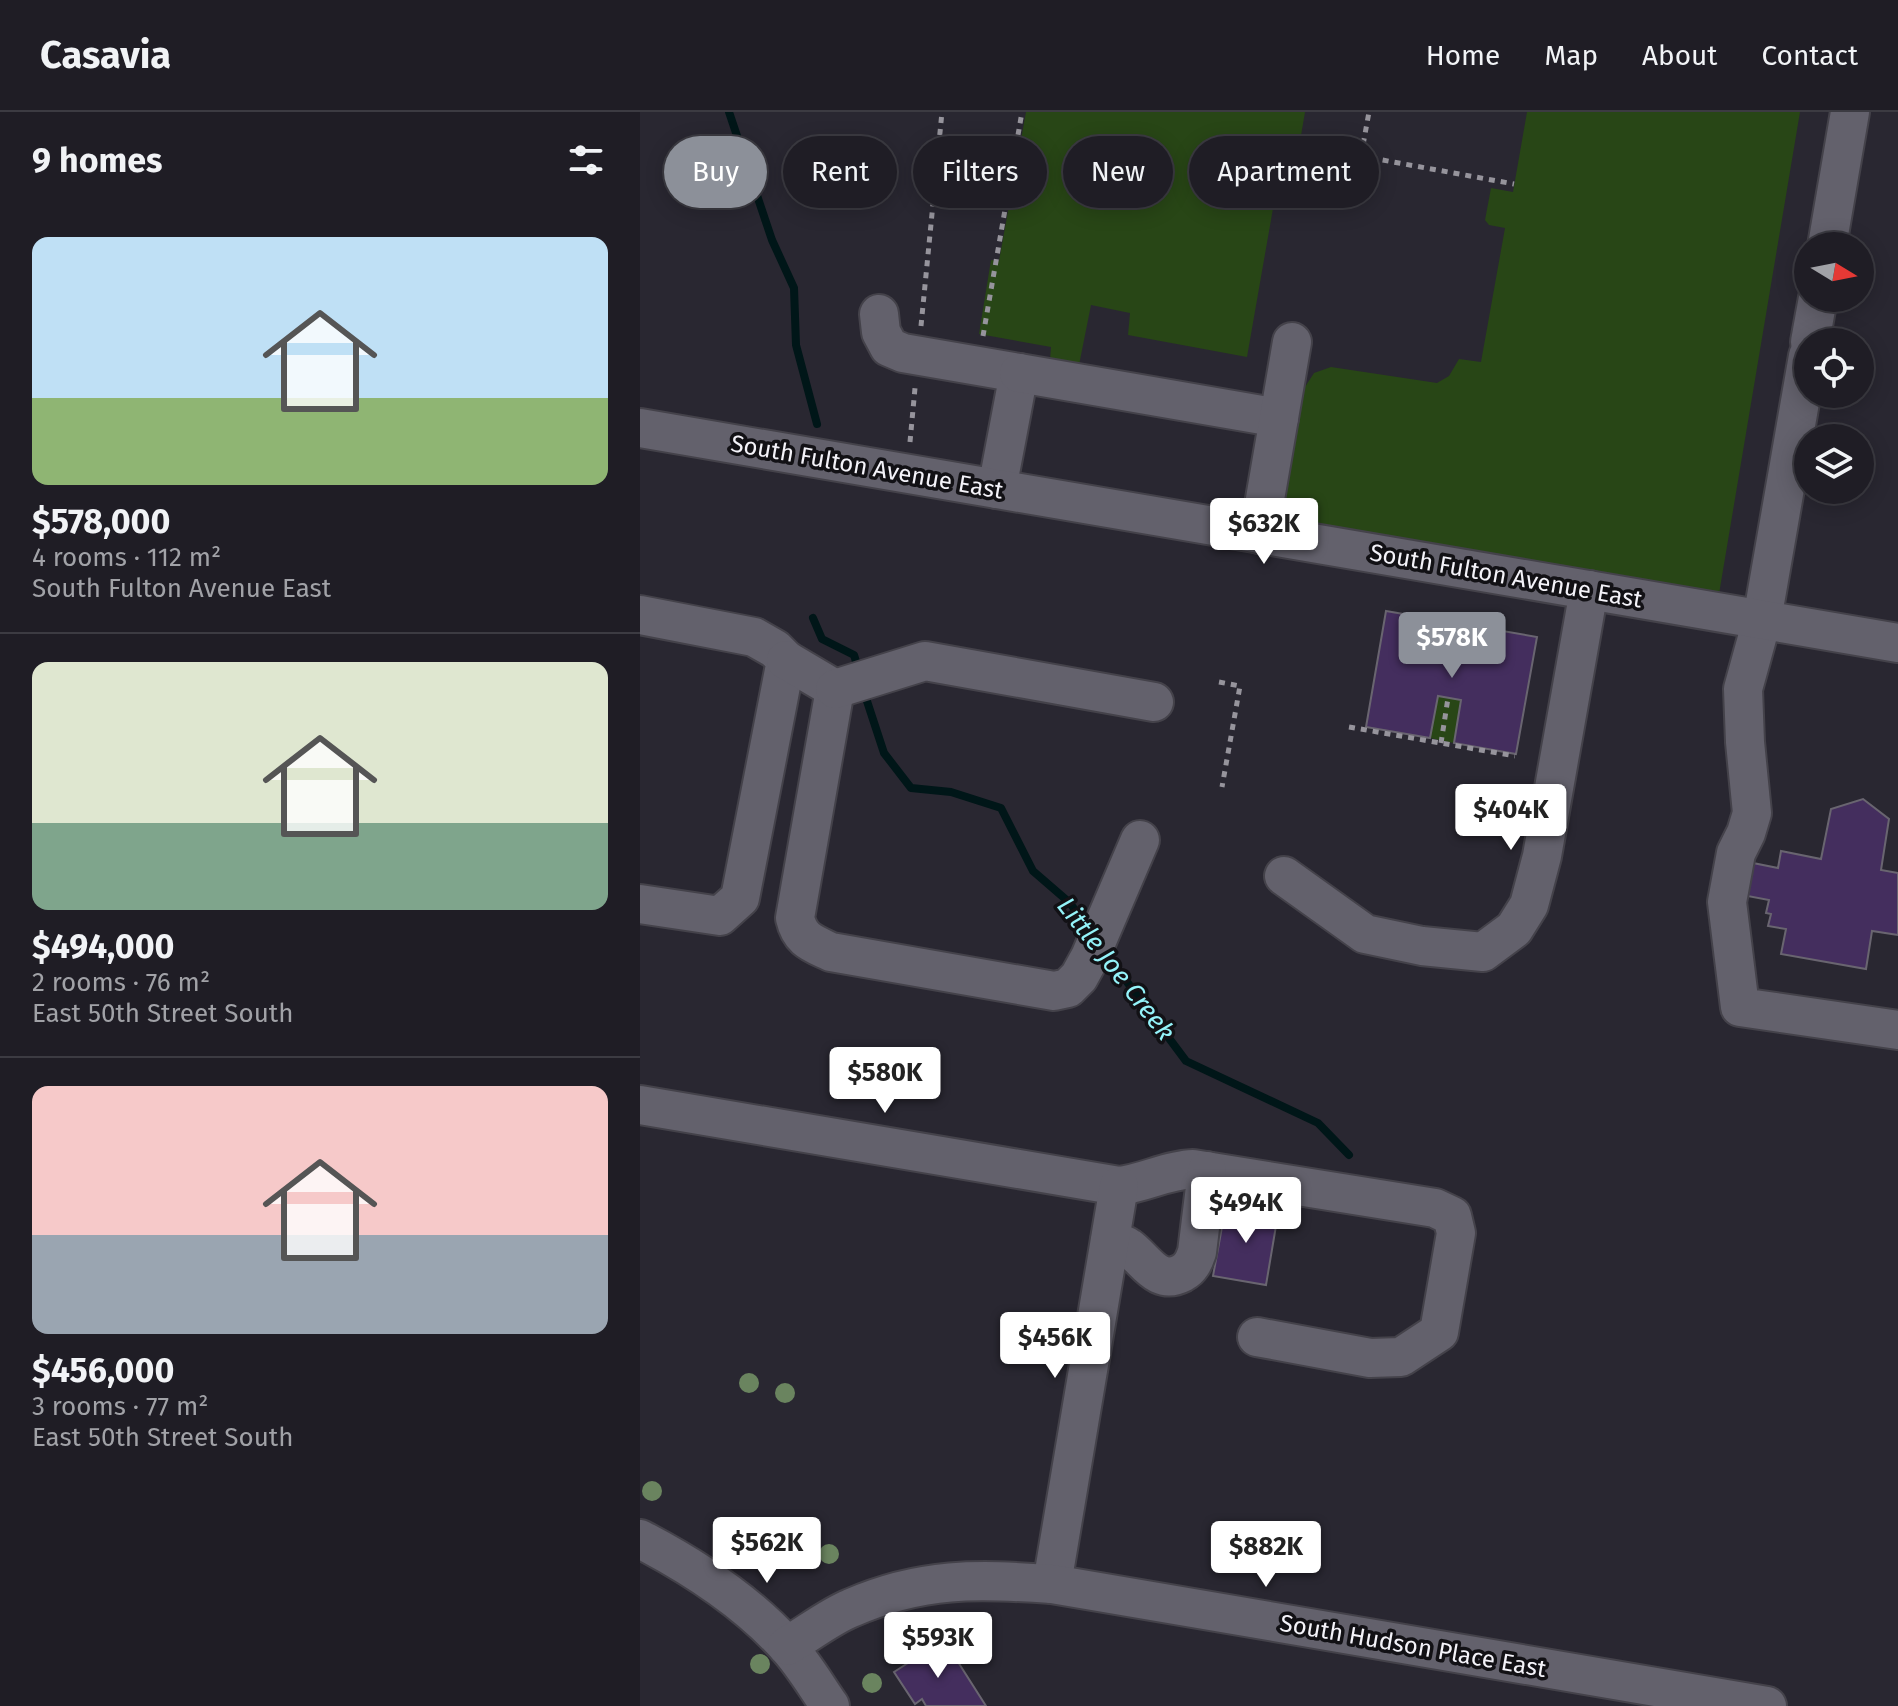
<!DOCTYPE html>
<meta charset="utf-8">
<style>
body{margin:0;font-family:"Fira Sans",sans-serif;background:#2c2a32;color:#f1f3f6;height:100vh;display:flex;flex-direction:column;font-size:30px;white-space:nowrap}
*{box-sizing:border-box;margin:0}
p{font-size:26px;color:#a1a2a7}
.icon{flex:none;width:44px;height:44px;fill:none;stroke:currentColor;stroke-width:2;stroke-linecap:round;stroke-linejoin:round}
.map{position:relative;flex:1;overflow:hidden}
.panel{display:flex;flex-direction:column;background:#1f1d25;width:640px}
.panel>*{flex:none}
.top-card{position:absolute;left:24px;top:24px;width:760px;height:72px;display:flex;gap:16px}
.needle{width:52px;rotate:100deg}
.tools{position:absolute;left:1154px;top:120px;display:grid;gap:16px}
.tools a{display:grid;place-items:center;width:80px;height:80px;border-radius:50%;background:#1f1d25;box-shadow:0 4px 20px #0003,0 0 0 2px #3c3b42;font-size:40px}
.price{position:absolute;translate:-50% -68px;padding:0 18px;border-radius:8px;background:#fff;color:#222;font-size:26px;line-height:52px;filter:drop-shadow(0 2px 4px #0008)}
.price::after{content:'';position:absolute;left:50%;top:48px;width:24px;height:18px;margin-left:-12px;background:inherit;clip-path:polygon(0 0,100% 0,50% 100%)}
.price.selected{background:#8c9099;color:#fff}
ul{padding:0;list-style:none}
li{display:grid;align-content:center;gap:16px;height:424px;padding:0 32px}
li+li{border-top:2px solid #3c3b42}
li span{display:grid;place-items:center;height:248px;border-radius:16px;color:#555}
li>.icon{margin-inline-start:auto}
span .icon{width:144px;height:144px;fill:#fffc;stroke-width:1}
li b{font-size:34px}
h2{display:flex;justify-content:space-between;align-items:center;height:96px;padding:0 32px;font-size:34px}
.pill{padding:0 28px;border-radius:36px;background:#1f1d25;box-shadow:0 4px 20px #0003,0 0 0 2px #3c3b42;font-size:28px;line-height:72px}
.pill.selected{background:#8c9099;color:#fff}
header{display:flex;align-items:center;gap:48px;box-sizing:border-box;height:112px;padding:0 40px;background:#1f1d25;border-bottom:2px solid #3c3b42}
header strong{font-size:38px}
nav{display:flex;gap:44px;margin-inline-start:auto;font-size:28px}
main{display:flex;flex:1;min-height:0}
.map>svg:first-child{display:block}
</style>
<header>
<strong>Casavia</strong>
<nav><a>Home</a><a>Map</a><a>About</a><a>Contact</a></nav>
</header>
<main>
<section class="panel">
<h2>9 homes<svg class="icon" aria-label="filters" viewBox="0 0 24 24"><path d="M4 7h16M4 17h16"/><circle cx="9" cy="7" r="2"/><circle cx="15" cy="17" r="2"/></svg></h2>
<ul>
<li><span style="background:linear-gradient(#bfe0f5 65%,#8fb573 0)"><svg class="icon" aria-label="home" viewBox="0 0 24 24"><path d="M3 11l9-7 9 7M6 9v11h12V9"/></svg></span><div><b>$578,000</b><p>4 rooms · 112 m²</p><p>South Fulton Avenue East</p></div></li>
<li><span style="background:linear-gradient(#dfe7d0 65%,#7fa58c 0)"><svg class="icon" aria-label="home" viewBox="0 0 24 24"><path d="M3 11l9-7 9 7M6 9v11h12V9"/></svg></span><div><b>$494,000</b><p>2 rooms · 76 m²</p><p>East 50th Street South</p></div></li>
<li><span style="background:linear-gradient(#f6c9c9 60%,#9aa5b1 0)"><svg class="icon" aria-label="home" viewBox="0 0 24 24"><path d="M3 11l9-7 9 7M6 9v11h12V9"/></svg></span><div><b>$456,000</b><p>3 rooms · 77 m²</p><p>East 50th Street South</p></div></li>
</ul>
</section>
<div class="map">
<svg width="1258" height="1594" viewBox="0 0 1258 1594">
<rect width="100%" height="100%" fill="#292731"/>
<g fill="#284616">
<polygon points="386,0 665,0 657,47 642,45 607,245 488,223 490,201 451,193 439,253 410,248 411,235 339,222 351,148 359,149"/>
<polygon points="887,0 1160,0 1079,482 658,411 647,404 642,394 663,278 674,261 691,255 797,271 809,264 819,247 841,250 865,116 849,113 845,108 851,76 873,80"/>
<polygon points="798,584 821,588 814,631 790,626"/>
</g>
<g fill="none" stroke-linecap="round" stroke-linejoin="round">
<g stroke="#001618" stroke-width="8">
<polyline points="89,0 132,128 154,176 156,233 177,312"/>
<polyline points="173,506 182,527 214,543 219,559"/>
<polyline points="224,580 244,641 271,676 311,680 361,696 393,759 430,791 449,818"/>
<polyline points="464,839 546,949 678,1011 709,1043"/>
</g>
</g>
<g fill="#442e5e" stroke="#696570" stroke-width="2">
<polygon points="746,499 897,525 876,642 814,631 821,588 798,584 790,626 726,615"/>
<polygon points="1223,687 1249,707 1241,758 1258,761 1258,823 1232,819 1226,857 1141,842 1146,817 1128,814 1131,802 1126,801 1129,788 1097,782 1103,749 1138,756 1141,739 1181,747 1191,697"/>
<polygon points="586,1093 638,1102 626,1173 573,1164"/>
<polygon points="304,1528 346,1594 286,1594 282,1587 275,1592 254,1560"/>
</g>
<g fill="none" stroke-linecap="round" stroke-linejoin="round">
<defs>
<g id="minor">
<polyline points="1187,134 1210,0"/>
<polyline points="239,202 241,220 249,235 263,241 379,261 357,377"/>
<polyline points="1170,230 1178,186"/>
<polyline points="1168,244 1122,508 1103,577 1105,630 1112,701 1106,721 1096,741 1087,790 1100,895 1258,918"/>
<polyline points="379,261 639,306"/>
<polyline points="0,316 1258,531"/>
<polyline points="619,422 652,230"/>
<polyline points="0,503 114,525 135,537 146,548 100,786 80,804 0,792"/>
<path d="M146,548L195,577L155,806C160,828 172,831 191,840L414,879L428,876L439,865L450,845L500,728"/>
<polyline points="195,577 285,549 514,590"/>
<polyline points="644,764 725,822 782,834 843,840 874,817 889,793 902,744 949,478"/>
<path d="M0,993L479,1074C505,1071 527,1058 553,1057L795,1096L812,1104L816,1121L799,1220L761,1245L730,1246L617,1225"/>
<path d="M470,1129C476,1130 483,1131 488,1135C506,1148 517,1174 542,1161C551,1156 554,1149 557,1140L567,1059"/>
<path d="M0,1427C54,1455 105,1488 146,1533C163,1551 176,1574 190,1594"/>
<polyline points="412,1472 479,1074"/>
<path d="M147,1534C168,1522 189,1505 211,1496C282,1465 337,1467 412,1472L1127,1594"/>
</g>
</defs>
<use href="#minor" stroke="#44424a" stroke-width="42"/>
<g stroke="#96949c" stroke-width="5" stroke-dasharray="6 6" stroke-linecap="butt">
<polyline points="660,33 874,72"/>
<polyline points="721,44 729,0"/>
<polyline points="281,214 302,0"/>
<polyline points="343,224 382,0"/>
<polyline points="270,330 275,276"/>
<polyline points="579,570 600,574 582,675"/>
<polyline points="709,615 875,644"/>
<polyline points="801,631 808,586"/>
</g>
<use href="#minor" stroke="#63616c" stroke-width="38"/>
</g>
<g fill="#6a845f">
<circle cx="109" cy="1271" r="10"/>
<circle cx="145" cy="1281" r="10"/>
<circle cx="12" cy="1379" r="10"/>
<circle cx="189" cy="1442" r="10"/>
<circle cx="311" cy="1511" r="10"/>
<circle cx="120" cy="1552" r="10"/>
<circle cx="232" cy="1571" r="10"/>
</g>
<g text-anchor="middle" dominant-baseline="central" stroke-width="7" stroke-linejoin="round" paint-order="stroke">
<g font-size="24" fill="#f4f3f9" stroke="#121115">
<text transform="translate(227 355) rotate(10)">South Fulton Avenue East</text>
<text transform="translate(866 464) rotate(10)">South Fulton Avenue East</text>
<text transform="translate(773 1534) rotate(10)">South Hudson Place East</text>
</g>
<g font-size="26" font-style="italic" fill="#94f3f9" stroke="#121115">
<text transform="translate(476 857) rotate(52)">Little Joe Creek</text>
</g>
</g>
</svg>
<div class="tools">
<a><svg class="needle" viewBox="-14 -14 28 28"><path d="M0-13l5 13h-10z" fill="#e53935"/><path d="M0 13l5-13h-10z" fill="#a1a2a7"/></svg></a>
<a><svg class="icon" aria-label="locate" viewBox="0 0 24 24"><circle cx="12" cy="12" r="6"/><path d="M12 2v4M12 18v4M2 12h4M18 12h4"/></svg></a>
<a><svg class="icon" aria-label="layers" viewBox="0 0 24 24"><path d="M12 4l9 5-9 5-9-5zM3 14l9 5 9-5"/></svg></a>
</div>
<b class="price" style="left:624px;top:454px">$632K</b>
<b class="price selected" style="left:812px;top:568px">$578K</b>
<b class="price" style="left:871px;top:740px">$404K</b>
<b class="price" style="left:245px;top:1003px">$580K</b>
<b class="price" style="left:606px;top:1133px">$494K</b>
<b class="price" style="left:415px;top:1268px">$456K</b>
<b class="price" style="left:127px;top:1473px">$562K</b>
<b class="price" style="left:626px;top:1477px">$882K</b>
<b class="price" style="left:298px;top:1568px">$593K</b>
<div class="top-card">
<a class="pill selected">Buy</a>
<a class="pill">Rent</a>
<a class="pill">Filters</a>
<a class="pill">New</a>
<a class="pill">Apartment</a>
</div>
</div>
</main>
